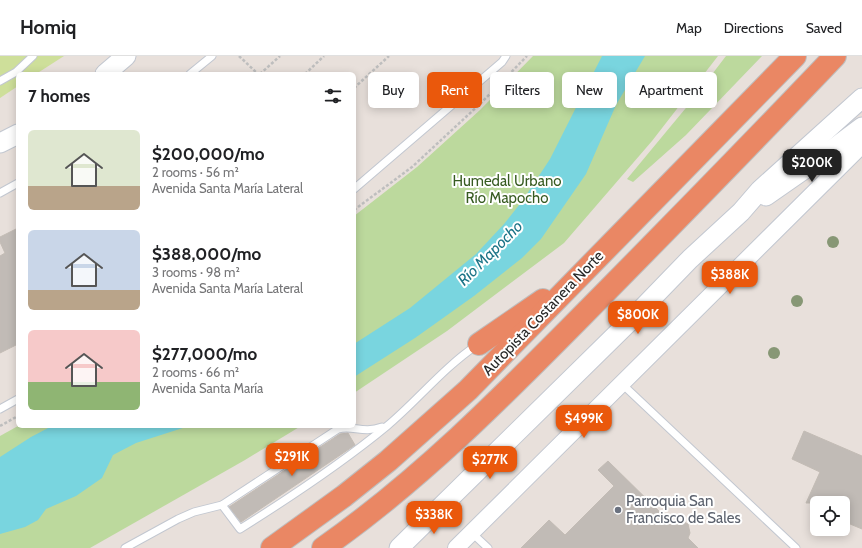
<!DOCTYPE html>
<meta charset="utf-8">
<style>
body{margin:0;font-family:Cabin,sans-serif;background:#f2f2f2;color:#202124;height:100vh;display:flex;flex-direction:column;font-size:15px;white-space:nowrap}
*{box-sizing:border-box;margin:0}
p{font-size:13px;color:#757577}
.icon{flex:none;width:22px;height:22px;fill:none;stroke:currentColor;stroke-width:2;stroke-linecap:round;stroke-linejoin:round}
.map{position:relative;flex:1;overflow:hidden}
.sheet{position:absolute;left:16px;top:16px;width:340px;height:356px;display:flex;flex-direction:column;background:#fff;border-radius:6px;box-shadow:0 2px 10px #0003}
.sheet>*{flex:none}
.hud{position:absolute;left:368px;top:16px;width:380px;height:36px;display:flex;gap:8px}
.buttons{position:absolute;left:810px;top:440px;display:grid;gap:8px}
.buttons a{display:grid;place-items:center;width:40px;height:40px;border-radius:6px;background:#fff;box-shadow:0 2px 10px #0003;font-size:20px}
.price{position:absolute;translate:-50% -34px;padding:0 9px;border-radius:8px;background:#ea580c;color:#fff;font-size:13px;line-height:26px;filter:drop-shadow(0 1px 2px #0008)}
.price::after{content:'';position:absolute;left:50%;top:24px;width:12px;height:9px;margin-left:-6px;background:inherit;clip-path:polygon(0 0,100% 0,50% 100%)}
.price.current{background:#222;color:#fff}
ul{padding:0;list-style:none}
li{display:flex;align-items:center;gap:12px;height:100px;padding:0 12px}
li span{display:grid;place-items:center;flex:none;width:112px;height:80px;border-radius:6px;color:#555}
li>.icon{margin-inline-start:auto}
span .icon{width:48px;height:48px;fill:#fffc;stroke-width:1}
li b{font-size:17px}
h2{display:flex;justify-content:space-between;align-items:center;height:48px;padding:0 12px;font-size:17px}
.tag{padding:0 14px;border-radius:6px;background:#fff;box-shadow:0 2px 10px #0003;font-size:14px;line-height:36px}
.tag.current{background:#ea580c;color:#fff}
header{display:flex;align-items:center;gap:24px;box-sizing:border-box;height:56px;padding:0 20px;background:#fff;border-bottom:1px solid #e0e0e0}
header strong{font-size:19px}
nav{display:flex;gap:22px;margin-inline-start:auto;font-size:14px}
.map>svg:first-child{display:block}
</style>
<header>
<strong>Homiq</strong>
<nav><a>Map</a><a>Directions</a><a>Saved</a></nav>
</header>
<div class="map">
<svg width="862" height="492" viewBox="0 0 862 492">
<rect width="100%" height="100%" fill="#e8e0db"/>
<g fill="#bcd99d">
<polygon points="533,0 718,0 652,85 564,187 447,275 354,337 354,160 417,111 480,54"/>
<polygon points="726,0 762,0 686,79 633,126 627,123 690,47"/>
<polygon points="18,370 301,370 245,404 90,492 0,492 0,380"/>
</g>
<polygon fill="#cedf9a" points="0,0 64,0 36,18 18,18 18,30 0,42"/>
<g fill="#79d5df">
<polygon points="602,0 645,0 616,49 586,118 541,183 522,202 474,240 415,282 354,321 354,288 410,252 476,198 504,168 523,144 550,103"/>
<polygon points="52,370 189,370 136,387 113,399 102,422 76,440 46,453 38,464 25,471 0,478 0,401 31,381"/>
</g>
<g fill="#c1bbb6" stroke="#c3bcb5">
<polygon points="18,172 18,288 0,297 0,200 5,197 0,186 0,181"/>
<polygon points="804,375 862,400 862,473 843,465 843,447 806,447 820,416 792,403"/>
<polygon points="348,377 355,389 241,466 229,451 340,378"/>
<polygon points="608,405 666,462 667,461 672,466 682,465 688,468 690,477 688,482 698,492 521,492 549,464 565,479 614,430 598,414"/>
</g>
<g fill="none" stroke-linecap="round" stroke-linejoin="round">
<defs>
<g id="service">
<polyline points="190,18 212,0"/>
<polyline points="0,25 16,16 33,0"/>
<polyline points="354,133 502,6 506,0"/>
<polyline points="0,137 18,127"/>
<polyline points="621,327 796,492"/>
<polyline points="0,353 18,343"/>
<path d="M222,449L240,473C291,441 341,408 387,370C418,344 443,312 477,289"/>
<polyline points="472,477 488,492"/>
<path d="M125,492L178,463L194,456L222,449L338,373C353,369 363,378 382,371"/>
</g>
<polyline id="tertiary" points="456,492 862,89"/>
<g id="secondary">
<polyline points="105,18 126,0"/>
<polyline points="0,87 18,78"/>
<polyline points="766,140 822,101 862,71"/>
<polyline points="399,492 629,266 690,203 741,156 760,134 862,42"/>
</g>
<g id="motorway">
<polyline points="479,288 543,244"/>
<polyline points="272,492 344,440 388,405 468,334 795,0"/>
<path d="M323,492C419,425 501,342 583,259C668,173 752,87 835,0"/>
</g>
</defs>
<use href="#service" stroke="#c2c7d0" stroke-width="9"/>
<use href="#tertiary" stroke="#c2c7d0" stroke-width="18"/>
<use href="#secondary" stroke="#c2c7d0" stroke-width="21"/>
<use href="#motorway" stroke="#bebebe" stroke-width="24"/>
<g stroke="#bebebe" stroke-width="2.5" stroke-dasharray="3 2" stroke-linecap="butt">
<polyline points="239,0 258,18"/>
<polyline points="260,18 280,0"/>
<polyline points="305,18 324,0"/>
<polyline points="354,32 389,0"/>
<polyline points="354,154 412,111 481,47 527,0"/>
<polyline points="0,370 18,360"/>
</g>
<use href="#service" stroke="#fff" stroke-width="7"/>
<use href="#tertiary" stroke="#fff" stroke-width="16"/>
<use href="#secondary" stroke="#fff" stroke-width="19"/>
<use href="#motorway" stroke="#ea8764" stroke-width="22"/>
</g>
<g fill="#879775">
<circle cx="833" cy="186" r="6"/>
<circle cx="797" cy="245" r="6"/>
<circle cx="774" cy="297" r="6"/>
</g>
<circle fill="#6b7280" stroke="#fff" stroke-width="1.5" cx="618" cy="454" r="4"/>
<g text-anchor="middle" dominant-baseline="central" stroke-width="4" stroke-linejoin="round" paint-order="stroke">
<g font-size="15" fill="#375b21" stroke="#fff">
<text x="507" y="125">Humedal Urbano<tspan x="507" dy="17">Río Mapocho</tspan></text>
</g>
<g font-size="15" fill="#272727" stroke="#fff">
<text transform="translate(543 257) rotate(-46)">Autopista Costanera Norte</text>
</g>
<g font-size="15" fill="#5b616d" stroke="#fff" text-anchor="start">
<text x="626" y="445">Parroquia San<tspan x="626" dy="17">Francisco de Sales</tspan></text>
</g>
<g font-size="16" font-style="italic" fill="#1c7487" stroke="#fff">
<text transform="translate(490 197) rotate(-45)">Río Mapocho</text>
</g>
</g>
</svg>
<div class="buttons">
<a><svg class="icon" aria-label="locate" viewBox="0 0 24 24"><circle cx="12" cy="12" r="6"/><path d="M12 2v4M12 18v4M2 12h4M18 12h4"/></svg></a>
</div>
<b class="price current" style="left:812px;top:127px">$200K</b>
<b class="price" style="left:730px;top:239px">$388K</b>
<b class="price" style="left:638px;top:279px">$800K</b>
<b class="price" style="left:584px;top:383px">$499K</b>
<b class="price" style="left:292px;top:421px">$291K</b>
<b class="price" style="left:490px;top:424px">$277K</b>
<b class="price" style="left:434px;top:479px">$338K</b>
<div class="hud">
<a class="tag">Buy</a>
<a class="tag current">Rent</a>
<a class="tag">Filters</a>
<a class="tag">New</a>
<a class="tag">Apartment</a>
</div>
<section class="sheet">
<h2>7 homes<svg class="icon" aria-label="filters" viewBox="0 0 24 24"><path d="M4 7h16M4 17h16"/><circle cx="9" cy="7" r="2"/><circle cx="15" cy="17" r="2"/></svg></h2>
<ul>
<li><span style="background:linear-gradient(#dfe7d0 70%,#b9a48a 0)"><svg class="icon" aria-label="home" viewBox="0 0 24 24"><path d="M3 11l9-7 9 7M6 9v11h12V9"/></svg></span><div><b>$200,000/mo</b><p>2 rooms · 56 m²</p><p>Avenida Santa María Lateral</p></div></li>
<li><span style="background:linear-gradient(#c9d6e8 75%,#b9a48a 0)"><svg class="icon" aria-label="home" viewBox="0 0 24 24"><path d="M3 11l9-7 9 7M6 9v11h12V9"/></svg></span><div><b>$388,000/mo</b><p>3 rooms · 98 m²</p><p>Avenida Santa María Lateral</p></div></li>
<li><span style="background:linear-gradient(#f6c9c9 65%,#8fb573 0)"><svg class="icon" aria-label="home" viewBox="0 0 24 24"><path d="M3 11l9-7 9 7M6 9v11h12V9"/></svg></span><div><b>$277,000/mo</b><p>2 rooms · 66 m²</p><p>Avenida Santa María</p></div></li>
</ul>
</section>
</div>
